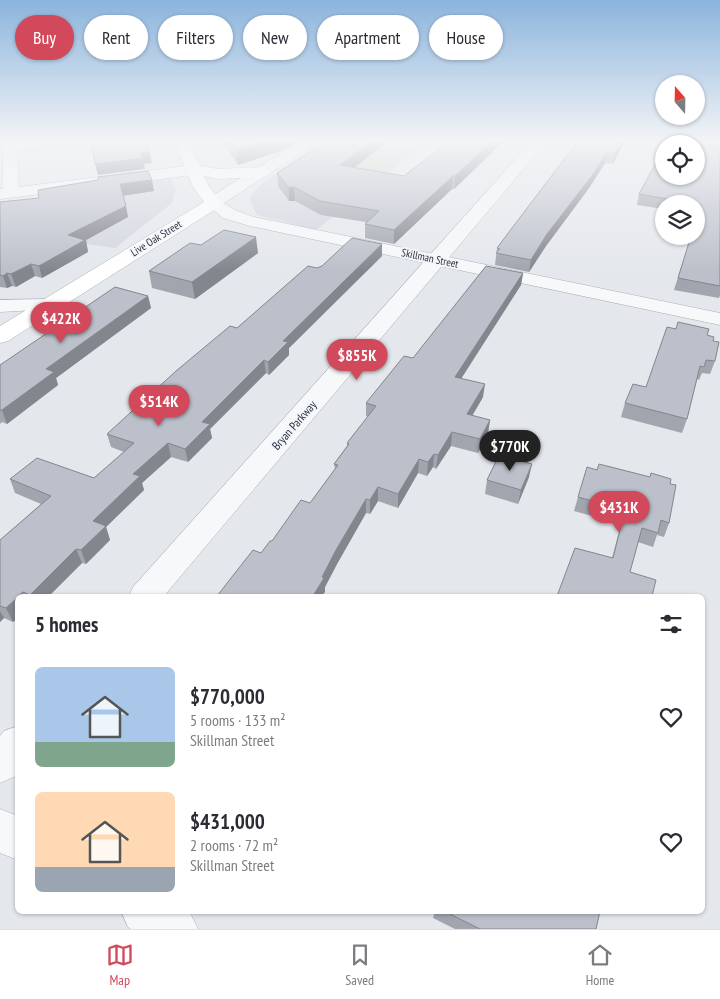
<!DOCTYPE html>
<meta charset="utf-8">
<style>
body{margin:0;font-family:"PT Sans Narrow",sans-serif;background:#f7f7f7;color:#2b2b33;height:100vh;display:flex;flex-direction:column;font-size:19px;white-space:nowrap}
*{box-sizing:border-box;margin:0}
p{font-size:16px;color:#7c7c81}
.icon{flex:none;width:28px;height:28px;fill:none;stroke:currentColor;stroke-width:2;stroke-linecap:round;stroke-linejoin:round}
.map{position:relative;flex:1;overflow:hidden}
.panel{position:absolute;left:15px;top:594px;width:690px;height:320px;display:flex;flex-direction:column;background:#fff;border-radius:8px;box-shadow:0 1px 4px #0004}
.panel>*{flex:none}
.hud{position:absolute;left:15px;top:15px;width:690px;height:45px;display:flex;gap:10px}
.needle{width:32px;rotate:340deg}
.fabs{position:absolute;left:655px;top:75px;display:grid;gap:10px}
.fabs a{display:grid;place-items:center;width:50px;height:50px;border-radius:50%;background:#fff;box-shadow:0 1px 4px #0004;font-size:25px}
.price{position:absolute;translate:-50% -42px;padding:0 11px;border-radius:18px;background:#d1495b;color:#fff;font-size:16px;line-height:32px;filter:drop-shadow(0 1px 2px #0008)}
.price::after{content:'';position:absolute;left:50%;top:30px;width:15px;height:11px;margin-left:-8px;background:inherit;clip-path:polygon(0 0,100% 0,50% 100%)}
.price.selected{background:#222;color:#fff}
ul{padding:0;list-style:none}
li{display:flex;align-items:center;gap:15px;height:125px;padding:0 20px}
li span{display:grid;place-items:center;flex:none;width:140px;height:100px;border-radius:8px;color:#555}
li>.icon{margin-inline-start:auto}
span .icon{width:60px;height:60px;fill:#fffc;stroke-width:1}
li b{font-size:21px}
h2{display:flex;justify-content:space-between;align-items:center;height:60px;padding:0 20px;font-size:21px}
.chip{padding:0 18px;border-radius:22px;background:#fff;box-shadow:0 1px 4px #0004;font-size:18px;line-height:45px}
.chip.selected{background:#d1495b;color:#fff}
.menu{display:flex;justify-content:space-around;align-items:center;height:70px;border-top:1px solid #e1e1e2;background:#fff;font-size:14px;color:#7c7c81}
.menu a{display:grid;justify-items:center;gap:2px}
.menu .selected{color:#d1495b}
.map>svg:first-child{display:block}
</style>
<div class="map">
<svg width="720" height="929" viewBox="0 0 720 929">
<rect width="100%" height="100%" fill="#e4e7ec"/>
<g fill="#d2d6de">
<polygon points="326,141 428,141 316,230 257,215 249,198 264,181"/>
<polygon points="170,177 176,189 172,203 115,248 80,243 70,190"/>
</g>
<polygon fill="#c9d6c5" points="367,158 393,162 380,172 306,160 359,164"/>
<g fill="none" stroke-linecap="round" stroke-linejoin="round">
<defs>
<g id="minor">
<polygon points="3,141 61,141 54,145 17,150 19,187 193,165 198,167 201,170 198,173 193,175 0,199 0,189 3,189"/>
<polygon points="532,141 547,141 164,596 129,596 133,587"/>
<polygon points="18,726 18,774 14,777 0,783 0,736 4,731"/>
<polygon points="0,809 18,816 18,860 0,853"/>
<polygon points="121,911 189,911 198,929 131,929 128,927"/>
</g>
<g id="tertiary">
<polygon points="302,141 319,141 224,203 235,210 254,217 720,313 720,325 250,226 223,218 205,203 207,199"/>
<polygon points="47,299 54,301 57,305 54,309 0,312 0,300"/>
</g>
<polygon id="secondary" points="174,141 188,141 200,166 218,169 263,167 268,169 271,172 268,175 263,177 218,179 204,176 209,186 221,203 219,207 8,341 0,343 0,326 204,202 193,187"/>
</defs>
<use href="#minor" stroke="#a9aeb7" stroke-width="1"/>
<use href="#tertiary" stroke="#a9aeb7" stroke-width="1"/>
<use href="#secondary" stroke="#a9aeb7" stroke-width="1"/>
<use href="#minor" fill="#f7f8fa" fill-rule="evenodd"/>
<use href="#tertiary" fill="#f7f8fa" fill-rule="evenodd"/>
<use href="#secondary" fill="#fff" fill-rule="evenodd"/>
</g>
<g fill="#a1a5ae">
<polygon points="222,141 298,141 283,150 238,165"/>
<polygon points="327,141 389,141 354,168 404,176 504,141 454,189 452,189 394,244 365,238 365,224 366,222 321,215 295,201 289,201 278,186 277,173"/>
<polygon points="578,141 625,141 613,164 605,163 589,188 546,246 529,272 495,265 497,248"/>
<polygon points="720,141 720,295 719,298 674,290 691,236 696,236 696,204 664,204 664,209 637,205 639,194 664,176"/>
<polygon points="154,191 123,195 128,217 86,240 88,252 42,278 35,276 16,287 12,286 7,288 0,287 0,202"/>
<polygon points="382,244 382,256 289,348 289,355 269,375 266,373 210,429 212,438 188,462 171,457 142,483 144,490 106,527 110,540 86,564 82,563 49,596 18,596 18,618 13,622 4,618 0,622 0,540 41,504 15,493 10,479 94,478 124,452 111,447 107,434 237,328 317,268"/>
<polygon points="201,245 258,253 195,299 152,288 149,271"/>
<polygon points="523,273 521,285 461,378 483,397 472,416 490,420 488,433 478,453 451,446 436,469 433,467 427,476 418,473 398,508 378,501 370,514 366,513 337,564 325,587 325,592 261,553 310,503 335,469 334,464 347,446 347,443 368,417 366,416 366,403 413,358"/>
<polygon points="148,296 151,308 56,378 58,385 7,424 2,422 0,424 0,365"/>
<polygon points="707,335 713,341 715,361 710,374 702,373 699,380 697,379 687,419 682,433 621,417 625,403 646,387"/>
<polygon points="597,470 670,484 669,523 664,537 657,535 653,547 638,542 630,572 652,596 612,558 621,524 574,511 578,497"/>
<polygon points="529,477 518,504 485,494 487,480"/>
<polygon points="435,911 600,911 596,929 455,929 433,918"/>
</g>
<g fill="#83868d">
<polygon points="267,141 298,141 283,150 238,165 237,151"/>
<polygon points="373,141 389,141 340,178 340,165"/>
<polygon points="493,141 504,141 454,189 455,176"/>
<polygon points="622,141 625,141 613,164 615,154"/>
<polygon points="150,152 152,163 144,164 145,169 98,175 95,164 141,153"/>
<polygon points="607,153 605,163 589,188 546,246 529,272 531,260 547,234"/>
<polygon points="453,176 452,189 394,244 394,230"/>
<polygon points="152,180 154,191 122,196 120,184"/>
<polygon points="294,187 295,201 289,201 289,188"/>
<polygon points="126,206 128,217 86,240 88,252 42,278 39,266 68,235"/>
<polygon points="256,237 258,253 195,299 192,282"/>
<polygon points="382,244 382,256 289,348 289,355 269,375 268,362 283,341"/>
<polygon points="31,264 35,276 16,287 11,274"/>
<polygon points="7,273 12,286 7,288 3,276"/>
<polygon points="523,273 521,285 454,390 455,377"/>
<polygon points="148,296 151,308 56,378 58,385 7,424 2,410 46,369"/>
<polygon points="264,360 266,373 210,429 212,438 188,462 185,449 202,422"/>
<polygon points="485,384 483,397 465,428 467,414"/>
<polygon points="490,420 488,433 478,453 480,439"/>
<polygon points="452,432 451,446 436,469 438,455"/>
<polygon points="168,443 171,457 142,483 144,490 106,527 110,540 86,564 81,550 93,521 133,474"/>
<polygon points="434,454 433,467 427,476 428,462"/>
<polygon points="419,459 418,473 398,508 398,494"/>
<polygon points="532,464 529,477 518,504 521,490"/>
<polygon points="378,487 378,501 370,514 370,500"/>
<polygon points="366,499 366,513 337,564 325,587 325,592 322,596 313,596 336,550"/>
<polygon points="76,549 82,563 49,596 30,596 30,595"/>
<polygon points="23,592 24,596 19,596"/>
<polygon points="18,597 18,618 13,622 6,608"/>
<polygon points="0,611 4,618 0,622"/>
</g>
<g fill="#bbc0ca" stroke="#83868d">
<polygon points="91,141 146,141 150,152 141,153 143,158 95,164"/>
<polygon points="230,141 267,141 237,151"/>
<polygon points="327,141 373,141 340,165 404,176 450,141 493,141 455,176 453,176 394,230 365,224 379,211 320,201 294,187 289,188 277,173"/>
<polygon points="578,141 622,141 615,154 607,153 591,177 547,234 531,260 496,253 500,249 497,248 509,232"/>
<polygon points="676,141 720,141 720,286 678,278 691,236 696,236 696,220 699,212 696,211 696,204 639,194 660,155 662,155 664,152 664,176 696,176 696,144 675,144"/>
<polygon points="148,171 152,180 120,184 126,206 68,235 85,240 39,266 31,264 11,274 7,273 3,276 0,275 0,202 39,198 38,190 98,180 98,177"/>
<polygon points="224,230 256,237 192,282 149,271 190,243 201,245"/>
<polygon points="352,238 382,244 283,341 288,342 268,362 264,360 202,422 210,424 185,449 168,443 133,474 140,476 93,521 106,526 81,550 76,549 30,595 23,592 18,596 18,597 6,608 0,606 0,540 51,496 10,479 37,458 94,478 134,443 107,434 176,371 230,326 237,328 308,266 317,268 322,266"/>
<polygon points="486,266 523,273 455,377 485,384 467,414 490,420 480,439 452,432 438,455 434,454 428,462 419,459 398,494 378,487 370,500 366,499 336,550 322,577 324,578 313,596 217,596 253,550 261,553 270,541 272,541 301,500 310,503 338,465 334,464 349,444 347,443 376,406 366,403 404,356 413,358"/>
<polygon points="115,287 148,296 46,369 54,372 2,410 0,410 0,365"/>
<polygon points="678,322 709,329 707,335 714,337 713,341 719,342 715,361 706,360 704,367 700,366 687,419 625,403 633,384 646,387 667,327 676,329"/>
<polygon points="499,455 532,464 521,490 487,480"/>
<polygon points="599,464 650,477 651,473 671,479 670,484 676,485 669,523 661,520 658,533 642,528 630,572 656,580 652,596 557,596 575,548 613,558 625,510 578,497 587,467 597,470"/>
<polygon points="444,911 600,911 596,929 480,929"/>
</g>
<linearGradient id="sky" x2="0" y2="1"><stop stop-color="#8bb4dd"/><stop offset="0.52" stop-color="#f3f4f6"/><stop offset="1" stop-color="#f3f4f6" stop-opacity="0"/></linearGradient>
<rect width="720" height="271" fill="url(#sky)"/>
<g text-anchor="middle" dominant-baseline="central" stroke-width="4" stroke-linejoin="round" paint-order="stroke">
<g font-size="11" fill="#2b3445" stroke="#f4f6f9">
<text transform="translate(156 238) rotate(-32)">Live Oak Street</text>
<text transform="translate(430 258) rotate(12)">Skillman Street</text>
</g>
<g font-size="12" fill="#2b3445" stroke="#f4f6f9">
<text transform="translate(294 425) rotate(-49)">Bryan Parkway</text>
</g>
</g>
</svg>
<div class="fabs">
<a><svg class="needle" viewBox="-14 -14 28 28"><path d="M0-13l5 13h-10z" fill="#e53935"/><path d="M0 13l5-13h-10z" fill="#7c7c81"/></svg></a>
<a><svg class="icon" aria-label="locate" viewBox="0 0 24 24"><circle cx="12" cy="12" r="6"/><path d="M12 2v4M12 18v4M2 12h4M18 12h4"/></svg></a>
<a><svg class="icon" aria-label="layers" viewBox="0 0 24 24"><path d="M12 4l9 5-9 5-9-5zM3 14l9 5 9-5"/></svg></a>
</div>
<b class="price" style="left:61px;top:344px">$422K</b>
<b class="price" style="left:357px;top:381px">$855K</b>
<b class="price" style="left:159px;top:427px">$514K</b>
<b class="price selected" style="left:510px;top:472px">$770K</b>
<b class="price" style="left:619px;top:533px">$431K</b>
<div class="hud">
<a class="chip selected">Buy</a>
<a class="chip">Rent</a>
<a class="chip">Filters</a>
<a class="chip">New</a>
<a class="chip">Apartment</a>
<a class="chip">House</a>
</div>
<section class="panel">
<h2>5 homes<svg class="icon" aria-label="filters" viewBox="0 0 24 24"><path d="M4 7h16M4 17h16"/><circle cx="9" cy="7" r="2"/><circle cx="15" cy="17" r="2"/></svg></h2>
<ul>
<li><span style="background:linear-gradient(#a9c7e8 75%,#7fa58c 0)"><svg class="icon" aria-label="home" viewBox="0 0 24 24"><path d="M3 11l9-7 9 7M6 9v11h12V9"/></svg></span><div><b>$770,000</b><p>5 rooms · 133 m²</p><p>Skillman Street</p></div><svg class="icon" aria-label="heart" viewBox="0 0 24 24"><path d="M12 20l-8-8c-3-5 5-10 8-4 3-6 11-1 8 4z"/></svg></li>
<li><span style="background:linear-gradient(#ffd9b3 75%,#9aa5b1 0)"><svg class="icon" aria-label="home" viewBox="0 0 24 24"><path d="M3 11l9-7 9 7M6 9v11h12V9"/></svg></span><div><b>$431,000</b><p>2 rooms · 72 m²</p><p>Skillman Street</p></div><svg class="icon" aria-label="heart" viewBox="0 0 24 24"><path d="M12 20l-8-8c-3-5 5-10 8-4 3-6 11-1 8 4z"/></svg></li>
</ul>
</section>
</div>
<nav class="menu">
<a class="selected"><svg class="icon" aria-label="map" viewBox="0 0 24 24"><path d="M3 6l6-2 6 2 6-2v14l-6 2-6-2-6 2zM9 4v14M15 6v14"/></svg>Map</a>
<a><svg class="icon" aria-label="saved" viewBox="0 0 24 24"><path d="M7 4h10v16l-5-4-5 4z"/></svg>Saved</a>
<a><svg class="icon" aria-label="home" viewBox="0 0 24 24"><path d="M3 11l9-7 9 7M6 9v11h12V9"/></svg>Home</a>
</nav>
